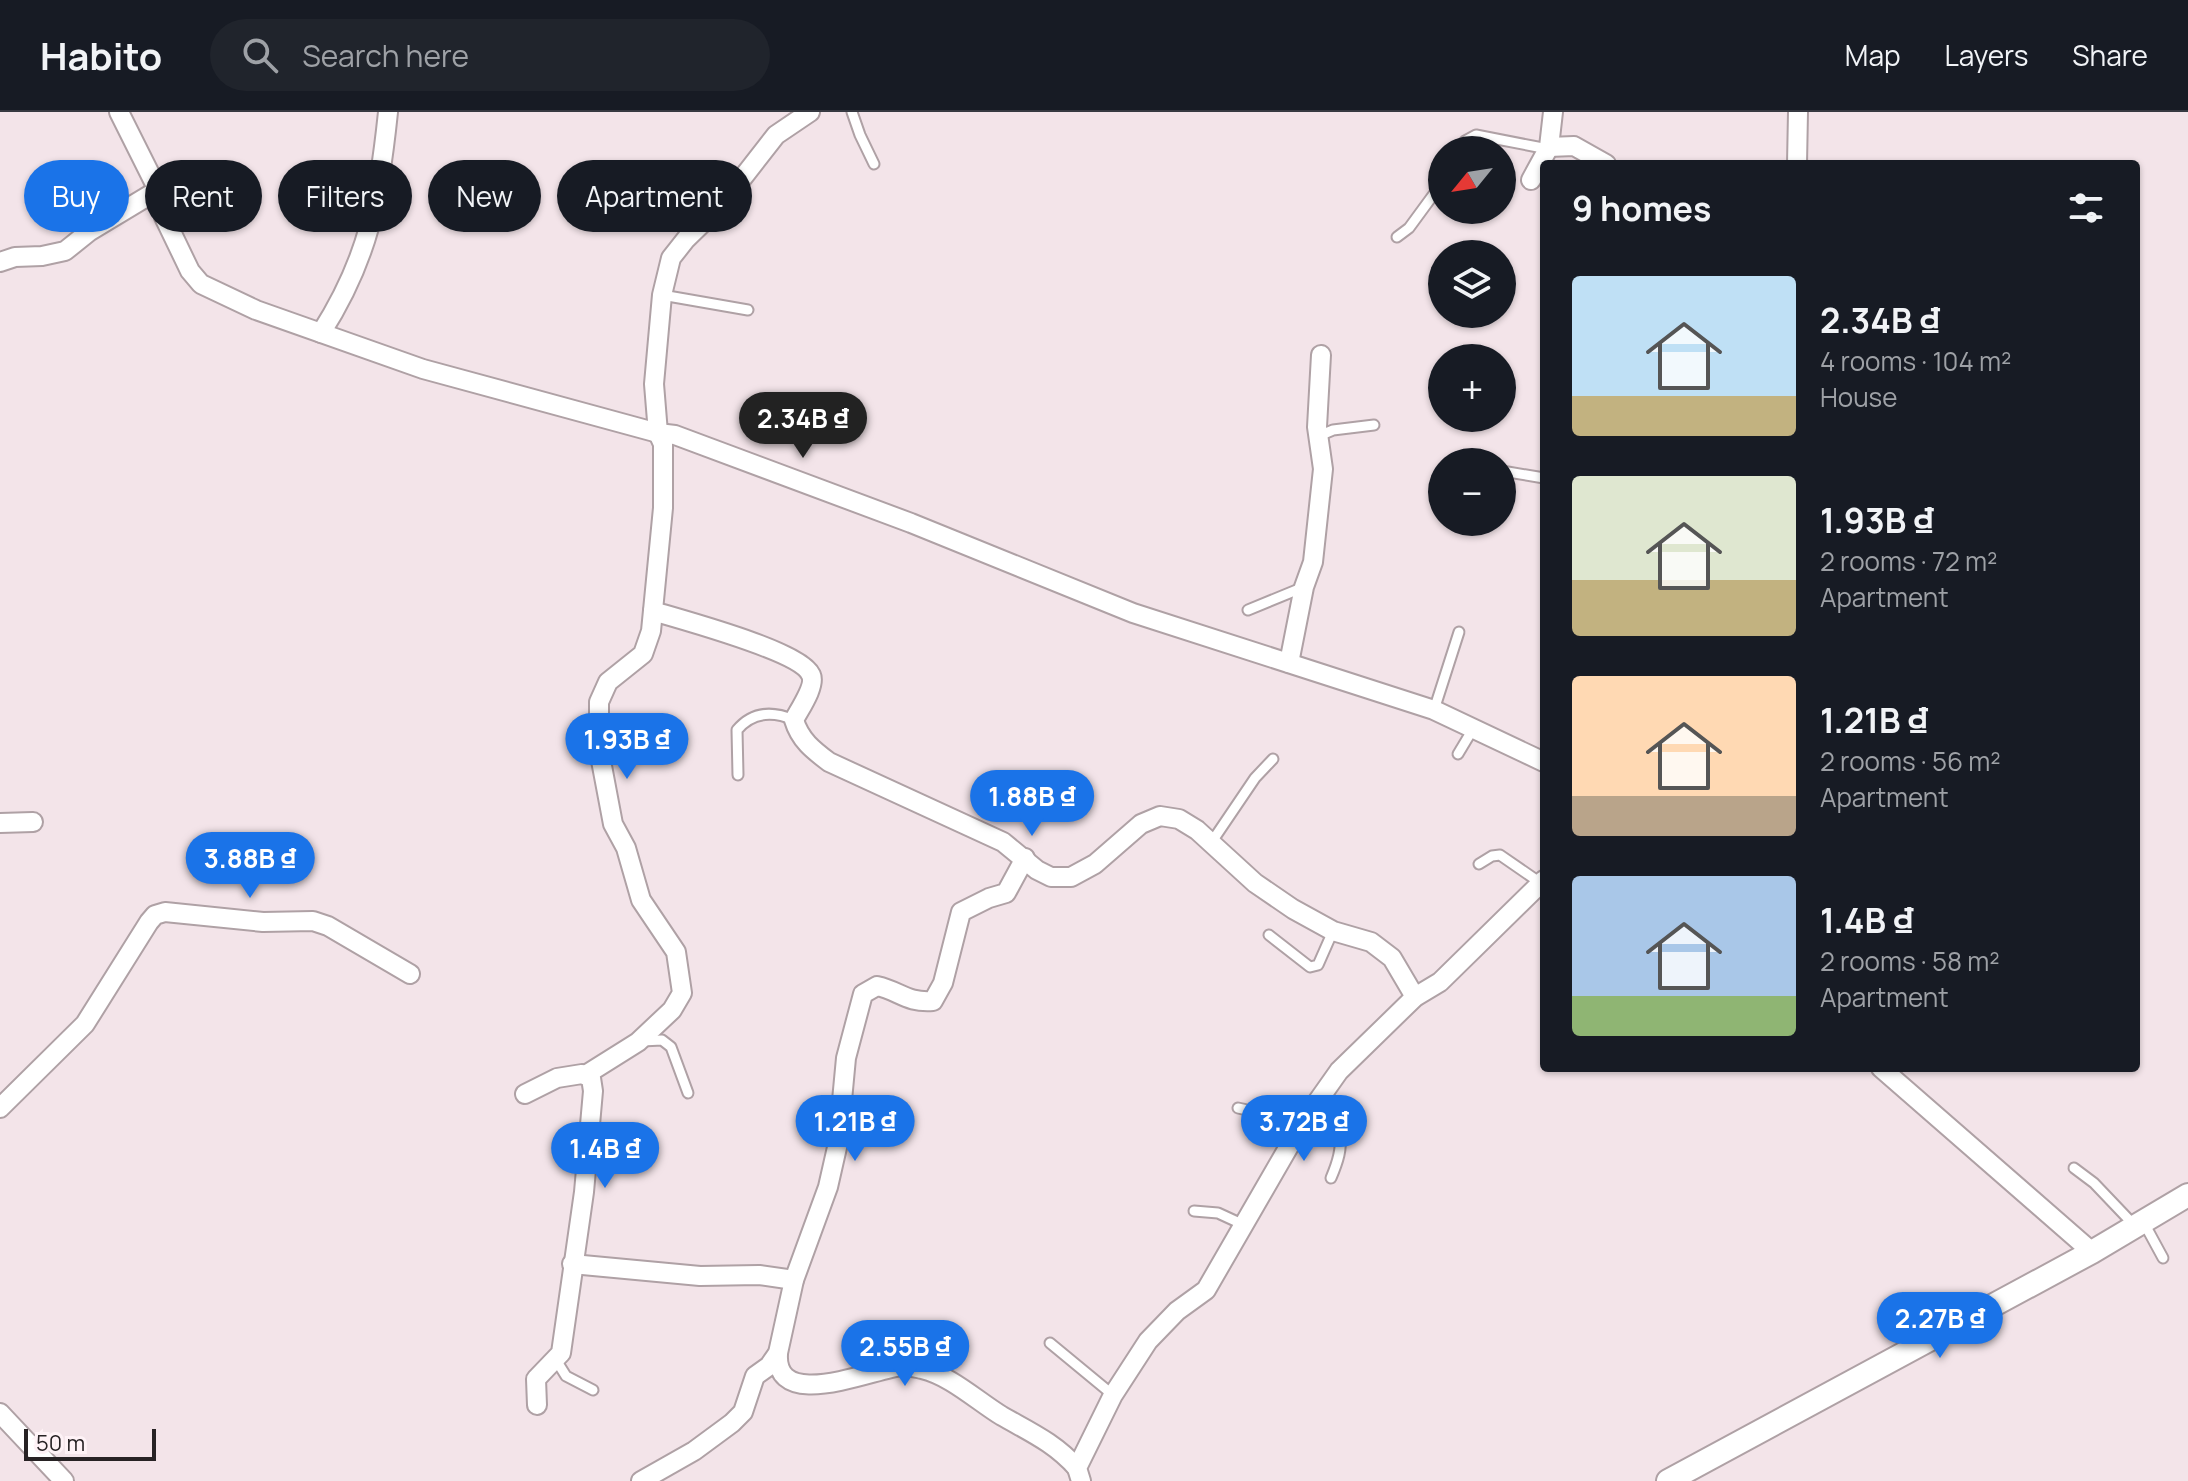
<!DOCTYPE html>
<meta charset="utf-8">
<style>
body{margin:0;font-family:Manrope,sans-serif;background:#20242c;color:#f1f3f6;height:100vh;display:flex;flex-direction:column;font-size:30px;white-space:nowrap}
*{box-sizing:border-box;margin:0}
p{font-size:26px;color:#9ea1a6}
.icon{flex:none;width:44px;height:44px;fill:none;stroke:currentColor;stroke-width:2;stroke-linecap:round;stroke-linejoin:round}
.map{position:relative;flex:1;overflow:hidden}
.side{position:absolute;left:1540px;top:48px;width:600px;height:912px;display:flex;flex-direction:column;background:#171b24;border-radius:8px;box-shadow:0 2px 6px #0004}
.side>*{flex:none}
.banner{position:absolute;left:24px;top:48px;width:760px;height:72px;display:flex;gap:16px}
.needle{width:52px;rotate:240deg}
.fabs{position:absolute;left:1428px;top:24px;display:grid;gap:16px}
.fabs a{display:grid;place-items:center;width:88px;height:88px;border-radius:50%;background:#171b24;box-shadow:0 2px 6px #0004;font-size:40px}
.scale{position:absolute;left:24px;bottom:20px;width:132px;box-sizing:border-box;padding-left:8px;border:4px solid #272224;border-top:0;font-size:22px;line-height:28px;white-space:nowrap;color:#272224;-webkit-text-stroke:6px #fef2f6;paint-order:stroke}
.price{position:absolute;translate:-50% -68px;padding:0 18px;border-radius:28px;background:#1a73e8;color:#fff;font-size:26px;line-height:52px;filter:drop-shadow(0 2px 4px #0008)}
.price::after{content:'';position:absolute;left:50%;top:48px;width:24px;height:18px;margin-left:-12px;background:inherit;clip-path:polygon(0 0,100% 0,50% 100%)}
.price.selected{background:#222;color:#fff}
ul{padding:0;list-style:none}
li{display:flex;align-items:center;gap:24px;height:200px;padding:0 32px}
li span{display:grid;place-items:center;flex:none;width:224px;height:160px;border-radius:8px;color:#555}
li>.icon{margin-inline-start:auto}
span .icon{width:96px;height:96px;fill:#fffc;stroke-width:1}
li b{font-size:34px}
h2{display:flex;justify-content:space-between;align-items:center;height:96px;padding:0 32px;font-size:34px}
.tag{padding:0 28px;border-radius:36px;background:#171b24;box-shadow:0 2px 6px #0004;font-size:28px;line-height:72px}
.tag.selected{background:#1a73e8;color:#fff}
header{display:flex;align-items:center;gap:48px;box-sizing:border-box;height:112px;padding:0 40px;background:#171b24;border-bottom:2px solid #363941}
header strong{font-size:38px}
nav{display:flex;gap:44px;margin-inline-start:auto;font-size:28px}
.search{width:560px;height:72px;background:#20242c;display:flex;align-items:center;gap:20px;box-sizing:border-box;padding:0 28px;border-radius:44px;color:#9ea1a6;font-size:30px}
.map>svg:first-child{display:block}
</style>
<header>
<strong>Habito</strong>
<div class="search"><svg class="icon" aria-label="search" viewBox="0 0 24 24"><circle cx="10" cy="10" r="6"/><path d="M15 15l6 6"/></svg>Search here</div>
<nav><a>Map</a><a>Layers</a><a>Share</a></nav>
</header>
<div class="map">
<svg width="2188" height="1369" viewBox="0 0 2188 1369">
<rect width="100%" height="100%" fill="#f3e4e9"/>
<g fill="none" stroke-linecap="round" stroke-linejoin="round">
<defs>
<g id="service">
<polyline points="852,0 860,23 874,52"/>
<polyline points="1456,38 1465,29 1476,23 1548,37"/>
<polyline points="1397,125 1409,116 1442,71"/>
<polyline points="662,183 748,198"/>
<polyline points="1319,324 1333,318 1374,313"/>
<polyline points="1502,359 1544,366"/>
<polyline points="1248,498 1304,475"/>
<polyline points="1434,598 1459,520"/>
<polyline points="1458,642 1473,617"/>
<path d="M738,663L737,618C753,599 773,599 794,608"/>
<polyline points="1211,731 1255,666 1273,647"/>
<polyline points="1479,752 1492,744 1500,743 1542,772"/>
<polyline points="1269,823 1310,855 1318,853 1333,819"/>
<polyline points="642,929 662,928 671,935 688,981"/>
<path d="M1316,992C1344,1018 1346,1031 1331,1066"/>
<polyline points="1238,996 1303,1010"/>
<polyline points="2074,1056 2094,1071 2134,1113"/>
<polyline points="1194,1099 1218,1101 1244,1113"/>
<polyline points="2144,1111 2163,1146"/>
<path d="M1899,1189C1916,1200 1920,1212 1925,1230"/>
<polyline points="1050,1231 1113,1283"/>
<polyline points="556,1248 566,1264 593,1278"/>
</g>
<g id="minor">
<polyline points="119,0 158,78 164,105 190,159 201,172 256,198 423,257 658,321 675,323 911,411 1133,501 1434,598 1544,650"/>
<polyline points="1549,35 1574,34 1606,52"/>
<polyline points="1797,52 1798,0"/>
<polyline points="1531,68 1549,35 1553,0"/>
<polyline points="0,150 15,145 42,144 65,139 90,119 158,78"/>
<path d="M321,221C369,146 379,87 388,0"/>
<path d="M653,499C682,508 801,539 811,563C816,574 799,598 794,608C800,628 813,638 829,650L1003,730L1037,758L1051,765H1071L1095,752L1141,712L1160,704L1179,707L1197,718L1255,771L1293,797L1333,819L1371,830L1392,846L1415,885"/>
<polyline points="1289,551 1304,475 1313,450 1323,357 1317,315 1321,243"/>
<polyline points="0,711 33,710"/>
<polyline points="1881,956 2092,1140"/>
<polyline points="587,962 638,930 672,898 682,881 676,840 641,788 626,736 613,712 599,638 599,590 608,570 643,542 651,519 663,396 663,332 658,321 654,272 662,183 671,146 686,127 723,91 776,23 810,0"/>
<polyline points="525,982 557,966 582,962 591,966 593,979 584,1080 561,1241 536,1267 537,1293"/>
<polyline points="0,996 85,912 149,810 155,803 165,800 263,810 313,809 328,814 410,862"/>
<polyline points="572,1152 700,1164 759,1163 794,1168"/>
<path d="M778,1241C774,1302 874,1256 903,1254C909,1254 917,1256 922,1257C951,1264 976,1288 1002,1304C1030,1320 1055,1331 1077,1356"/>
<polyline points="0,1301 64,1369"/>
<path d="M641,1369L694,1339L732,1311L743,1300L755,1264L769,1254L778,1241L794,1168L828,1075L838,1031L846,946L863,882L877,874C900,879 906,891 933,889L943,871L961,800L989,786L1006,781L1025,746"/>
<polyline points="1081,1369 1077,1356 1113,1283 1148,1229 1177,1199 1206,1178 1303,1010 1339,959 1415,885 1440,870 1544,768"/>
</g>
<polyline id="tertiary" points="1668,1369 2092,1140 2188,1083"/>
</defs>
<use href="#service" stroke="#afa1a5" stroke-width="13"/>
<use href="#minor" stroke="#afa1a5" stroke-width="22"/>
<use href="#tertiary" stroke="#afa1a5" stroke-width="26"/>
<use href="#service" stroke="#fff" stroke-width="9"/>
<use href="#minor" stroke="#fff" stroke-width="18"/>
<use href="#tertiary" stroke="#fff" stroke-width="22"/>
</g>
</svg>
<div class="fabs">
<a><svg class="needle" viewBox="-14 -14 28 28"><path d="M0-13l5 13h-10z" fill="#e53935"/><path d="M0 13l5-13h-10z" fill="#9ea1a6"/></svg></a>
<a><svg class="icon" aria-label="layers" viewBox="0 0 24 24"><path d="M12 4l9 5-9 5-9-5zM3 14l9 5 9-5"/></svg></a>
<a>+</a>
<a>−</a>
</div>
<div class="scale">50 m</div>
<b class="price selected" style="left:803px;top:348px">2.34B ₫</b>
<b class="price" style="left:627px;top:669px">1.93B ₫</b>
<b class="price" style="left:1032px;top:726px">1.88B ₫</b>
<b class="price" style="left:250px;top:788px">3.88B ₫</b>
<b class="price" style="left:855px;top:1051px">1.21B ₫</b>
<b class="price" style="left:1304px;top:1051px">3.72B ₫</b>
<b class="price" style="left:605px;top:1078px">1.4B ₫</b>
<b class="price" style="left:1940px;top:1248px">2.27B ₫</b>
<b class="price" style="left:905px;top:1276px">2.55B ₫</b>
<div class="banner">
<a class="tag selected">Buy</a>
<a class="tag">Rent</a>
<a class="tag">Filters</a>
<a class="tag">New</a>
<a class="tag">Apartment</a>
</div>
<section class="side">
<h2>9 homes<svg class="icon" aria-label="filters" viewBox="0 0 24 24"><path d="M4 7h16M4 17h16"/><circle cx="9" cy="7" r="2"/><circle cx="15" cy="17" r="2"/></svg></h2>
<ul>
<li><span style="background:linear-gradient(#bfe0f5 75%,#c2b280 0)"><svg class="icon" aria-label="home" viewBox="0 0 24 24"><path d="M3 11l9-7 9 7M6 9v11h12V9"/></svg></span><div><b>2.34B ₫</b><p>4 rooms · 104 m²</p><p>House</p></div></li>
<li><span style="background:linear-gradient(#dfe7d0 65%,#c2b280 0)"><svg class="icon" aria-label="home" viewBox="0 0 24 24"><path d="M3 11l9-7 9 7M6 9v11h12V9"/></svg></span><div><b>1.93B ₫</b><p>2 rooms · 72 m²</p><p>Apartment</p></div></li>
<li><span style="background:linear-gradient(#ffd9b3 75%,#b9a48a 0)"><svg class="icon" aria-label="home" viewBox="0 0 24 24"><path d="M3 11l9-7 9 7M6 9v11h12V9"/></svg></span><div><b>1.21B ₫</b><p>2 rooms · 56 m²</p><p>Apartment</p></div></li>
<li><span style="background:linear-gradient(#a9c7e8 75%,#8fb573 0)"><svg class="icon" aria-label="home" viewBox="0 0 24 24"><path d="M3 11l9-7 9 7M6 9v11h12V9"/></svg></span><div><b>1.4B ₫</b><p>2 rooms · 58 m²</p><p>Apartment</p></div></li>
</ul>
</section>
</div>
